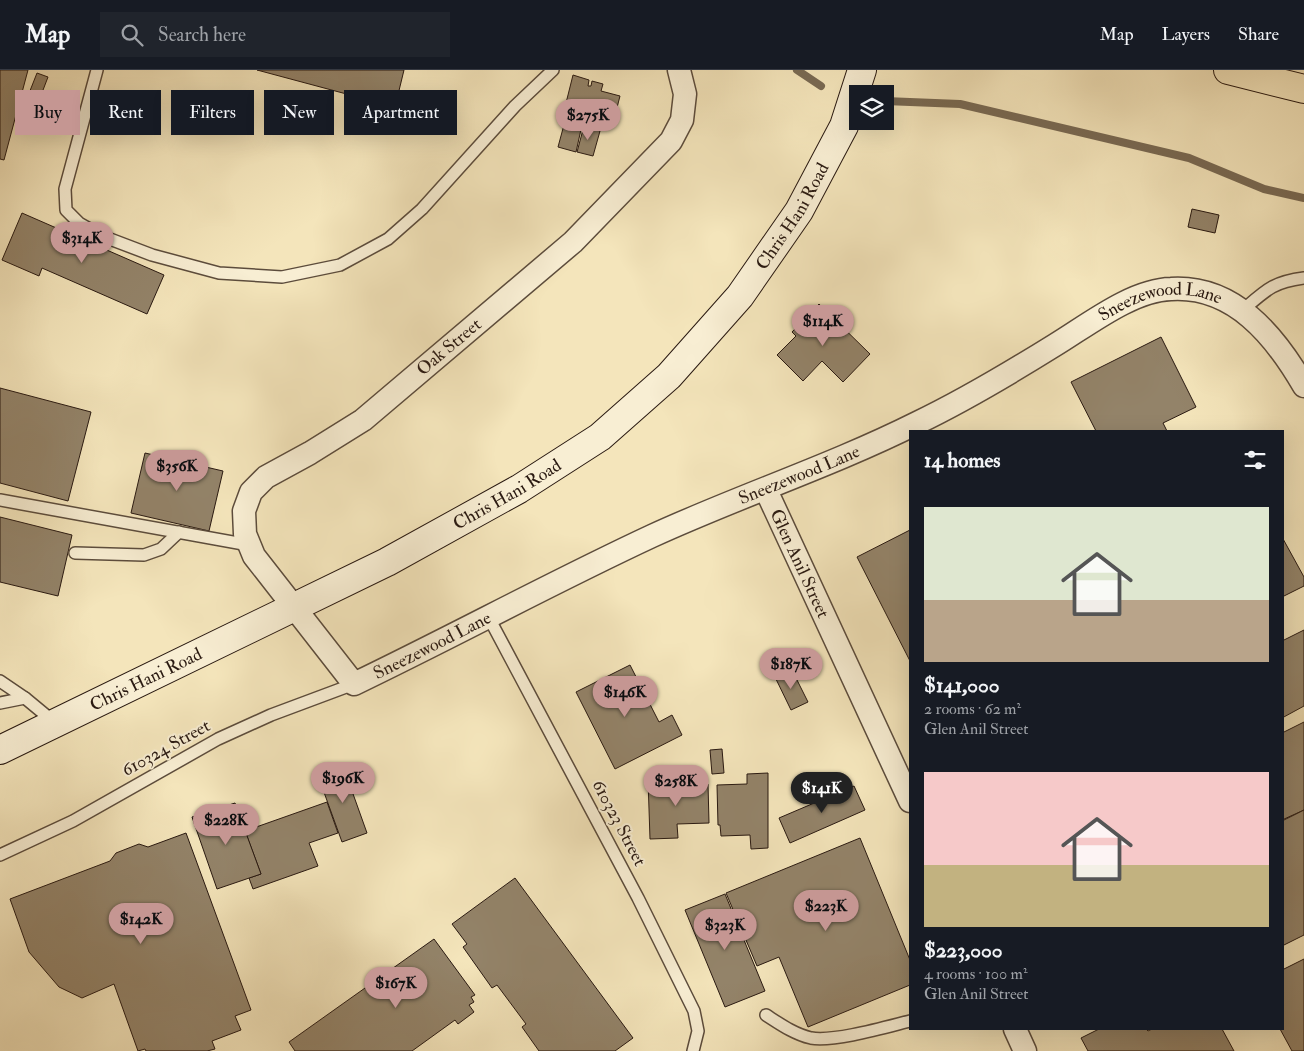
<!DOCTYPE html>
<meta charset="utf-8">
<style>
body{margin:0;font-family:"IM FELL Double Pica",serif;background:#20242c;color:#f1f3f6;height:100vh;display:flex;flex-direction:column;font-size:19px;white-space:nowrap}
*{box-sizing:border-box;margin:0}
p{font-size:16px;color:#9ea1a6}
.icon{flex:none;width:28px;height:28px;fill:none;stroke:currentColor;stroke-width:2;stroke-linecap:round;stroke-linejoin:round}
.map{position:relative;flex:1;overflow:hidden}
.details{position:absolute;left:909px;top:360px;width:375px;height:600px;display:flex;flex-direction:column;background:#171b24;border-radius:0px;box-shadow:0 5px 20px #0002}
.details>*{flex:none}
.guide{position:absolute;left:15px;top:20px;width:475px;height:45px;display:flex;gap:10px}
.fabs{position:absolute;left:849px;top:15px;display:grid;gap:10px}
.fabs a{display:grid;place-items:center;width:45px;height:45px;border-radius:0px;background:#171b24;box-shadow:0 5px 20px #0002;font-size:25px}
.price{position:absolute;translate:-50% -42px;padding:0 11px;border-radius:18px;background:#c59692;color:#111;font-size:16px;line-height:32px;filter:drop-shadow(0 1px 2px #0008)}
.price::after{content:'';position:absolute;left:50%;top:30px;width:15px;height:11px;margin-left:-8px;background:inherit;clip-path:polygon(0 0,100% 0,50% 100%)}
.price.on{background:#222;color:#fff}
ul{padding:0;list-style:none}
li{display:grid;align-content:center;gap:10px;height:265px;padding:0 15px}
li span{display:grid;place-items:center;height:155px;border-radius:0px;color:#555}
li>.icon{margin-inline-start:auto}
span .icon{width:90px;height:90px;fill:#fffc;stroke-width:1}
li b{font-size:21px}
h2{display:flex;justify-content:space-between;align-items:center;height:60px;padding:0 15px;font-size:21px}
.pill{padding:0 18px;border-radius:0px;background:#171b24;box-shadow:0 5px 20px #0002;font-size:18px;line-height:45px}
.pill.on{background:#c59692;color:#111}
header{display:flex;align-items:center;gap:30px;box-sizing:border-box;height:70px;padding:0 25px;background:#171b24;border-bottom:1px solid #363941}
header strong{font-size:24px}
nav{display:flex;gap:28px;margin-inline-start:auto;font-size:18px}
.search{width:350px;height:45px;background:#20242c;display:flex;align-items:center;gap:12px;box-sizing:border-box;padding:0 18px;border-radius:0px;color:#9ea1a6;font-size:19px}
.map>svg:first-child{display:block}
</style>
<header>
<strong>Map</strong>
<div class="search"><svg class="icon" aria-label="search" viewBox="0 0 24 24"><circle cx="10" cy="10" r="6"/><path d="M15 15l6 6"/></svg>Search here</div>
<nav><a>Map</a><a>Layers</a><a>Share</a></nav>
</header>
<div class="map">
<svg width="1304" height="981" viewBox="0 0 1304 981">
<rect width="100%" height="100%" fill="#f4e5bb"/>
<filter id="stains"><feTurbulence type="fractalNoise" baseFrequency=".004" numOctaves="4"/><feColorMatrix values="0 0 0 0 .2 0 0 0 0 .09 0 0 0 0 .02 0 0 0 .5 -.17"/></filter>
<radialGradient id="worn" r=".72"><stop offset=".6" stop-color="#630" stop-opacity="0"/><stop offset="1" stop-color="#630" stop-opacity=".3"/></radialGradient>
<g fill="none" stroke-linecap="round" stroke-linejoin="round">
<g stroke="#796a54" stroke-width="8">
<polyline points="797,0 821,16"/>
<polyline points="885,31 960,34 1189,88 1264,119 1304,128"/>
</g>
</g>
<g fill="#938369" stroke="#291911">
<polygon points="0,0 28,0 4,90 0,89"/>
<polygon points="257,0 404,0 395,37"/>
<polygon points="37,3 48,7 35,41 24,36"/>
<polygon points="573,5 589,10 588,16 591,16 592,11 603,14 601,21 620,26 612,57 563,45"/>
<polygon points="565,51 582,55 576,82 558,77"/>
<polygon points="584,56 600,61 593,86 577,82"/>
<polygon points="1192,139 1219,145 1215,163 1188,157"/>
<polygon points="22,143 164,205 147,244 42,198 39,206 2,190"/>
<polygon points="819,234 870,284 843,312 822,291 803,311 777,285 796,266 792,262"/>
<polygon points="1161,267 1196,337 1163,353 1167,361 1096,361 1071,312"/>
<polygon points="0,318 91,342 68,431 0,413"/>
<polygon points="145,383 223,401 209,461 131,443"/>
<polygon points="0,447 72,465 58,526 0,512"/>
<polygon points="910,460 910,591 857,487"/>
<polygon points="1282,467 1304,507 1304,516 1282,527"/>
<polygon points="1304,560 1304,636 1282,648 1282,571"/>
<polygon points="630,595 659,652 672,645 682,665 615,699 576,622"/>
<polygon points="792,600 808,632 791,640 775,607"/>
<polygon points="1304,652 1304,740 1282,750 1282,663"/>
<polygon points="722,679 724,703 712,704 710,680"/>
<polygon points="342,693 367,763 342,772 321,714 329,698"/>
<polygon points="768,703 768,778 751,779 750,765 721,766 720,755 718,755 717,715 747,714 747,704"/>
<polygon points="675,708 675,715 708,714 709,753 677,754 678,768 650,769 648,709"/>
<polygon points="854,716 865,740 790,773 779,748"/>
<polygon points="327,732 338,763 309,773 318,796 253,819 249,808 261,804 245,761"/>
<polygon points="235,733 261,804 217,819 192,747"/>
<polygon points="1304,740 1304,865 1282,876 1282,751"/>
<polygon points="186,763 251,940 235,946 241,960 212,971 215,979 207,981 146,981 145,979 138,981 114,914 82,928 59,917 29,882 10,829 110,791 116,783 139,774 148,777"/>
<polygon points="860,768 910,890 910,915 808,957 779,887 757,896 726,823"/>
<polygon points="515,808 633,968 615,981 539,981 522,957 526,954 497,915 492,918 463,877 467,874 452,854"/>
<polygon points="725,824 765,921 725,937 685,840"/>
<polygon points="434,869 475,925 471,927 474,932 469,935 474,942 458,954 455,950 412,981 295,981 289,972"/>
<polygon points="1304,889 1304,981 1292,981 1280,959 1282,959 1282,900"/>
<polygon points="1099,959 1146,959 1148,961 1152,959 1222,959 1234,981 1088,981 1081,968"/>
</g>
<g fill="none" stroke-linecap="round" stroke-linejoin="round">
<defs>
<g id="lane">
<polyline points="97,0 65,119 66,140 79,153 102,166 152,185 219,203 282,207 340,195 388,169 422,139 515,36 553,0"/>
<path d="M1243,240C1266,220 1273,212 1304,208"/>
<polyline points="0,430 249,475"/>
<polyline points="75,483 144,485 161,479 179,462"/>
<polyline points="489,548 638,828 694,941 698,961 693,981"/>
<polyline points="0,611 25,628 54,652"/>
<polyline points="0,633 25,628"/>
<polyline points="0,785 73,751 218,669 271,645 354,614"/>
<path d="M766,945C780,954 794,964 811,968C834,972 886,957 910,951"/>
</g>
<g id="street">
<path id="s1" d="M679,0L685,24L682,50L671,71L573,172L363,350L310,383L266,407L251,422L244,441L245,464L254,486L354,614C454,566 551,513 652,466C739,426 831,396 917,353C965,330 1010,303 1055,275C1088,255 1132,220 1171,219C1234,215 1275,266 1304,316"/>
<path id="s2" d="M766,420L910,731"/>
<polyline points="1015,959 1025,981"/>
</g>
<g id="secondary">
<path id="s3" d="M0,680L387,492L519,419L600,367L669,306L740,226L799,141L844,56L862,0"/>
</g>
<polyline id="highway" points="1228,0 1304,19"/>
</defs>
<use href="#lane" stroke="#5c4c3c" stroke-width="14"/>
<use href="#street" stroke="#5c4c3c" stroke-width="25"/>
<use href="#secondary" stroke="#291911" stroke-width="30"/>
<use href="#highway" stroke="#291911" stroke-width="30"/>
<use href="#lane" stroke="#f8eed3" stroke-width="11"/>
<use href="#street" stroke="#f8eed3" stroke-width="22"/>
<use href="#secondary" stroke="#f8eed3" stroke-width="28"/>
<use href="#highway" stroke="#f4e5bb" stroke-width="28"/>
</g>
<g text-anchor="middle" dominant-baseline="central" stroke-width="4" stroke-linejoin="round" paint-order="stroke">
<g font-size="18" fill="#291911" stroke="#f8eed3">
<text stroke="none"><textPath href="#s3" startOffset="972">Chris Hani Road</textPath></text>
<text stroke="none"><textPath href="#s1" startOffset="1751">Sneezewood Lane</textPath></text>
<text transform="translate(449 277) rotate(-40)">Oak Street</text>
<text stroke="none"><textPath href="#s1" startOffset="1346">Sneezewood Lane</textPath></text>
<text stroke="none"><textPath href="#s3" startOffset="568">Chris Hani Road</textPath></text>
<text stroke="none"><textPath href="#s2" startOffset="81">Glen Anil Street</textPath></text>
<text stroke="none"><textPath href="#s1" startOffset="941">Sneezewood Lane</textPath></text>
<text stroke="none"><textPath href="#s3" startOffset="162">Chris Hani Road</textPath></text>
<text transform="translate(166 678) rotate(-29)">610324 Street</text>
<text transform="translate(619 753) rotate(62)">610323 Street</text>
</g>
</g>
<rect width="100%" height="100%" filter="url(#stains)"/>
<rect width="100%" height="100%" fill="url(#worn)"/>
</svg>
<div class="fabs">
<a><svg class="icon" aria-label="layers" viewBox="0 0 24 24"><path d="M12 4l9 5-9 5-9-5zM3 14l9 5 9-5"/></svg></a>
</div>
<b class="price" style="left:588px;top:71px">$275K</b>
<b class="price" style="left:82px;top:194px">$314K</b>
<b class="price" style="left:823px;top:277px">$114K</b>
<b class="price" style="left:177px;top:422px">$356K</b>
<b class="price" style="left:791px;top:620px">$187K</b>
<b class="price" style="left:625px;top:648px">$146K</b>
<b class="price" style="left:343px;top:734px">$196K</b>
<b class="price" style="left:676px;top:737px">$258K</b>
<b class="price on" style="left:822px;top:744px">$141K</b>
<b class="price" style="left:226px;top:776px">$228K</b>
<b class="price" style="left:826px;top:862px">$223K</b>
<b class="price" style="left:141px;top:875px">$142K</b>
<b class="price" style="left:725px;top:881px">$323K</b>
<b class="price" style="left:396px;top:939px">$167K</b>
<div class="guide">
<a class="pill on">Buy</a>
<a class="pill">Rent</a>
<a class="pill">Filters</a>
<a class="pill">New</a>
<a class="pill">Apartment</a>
</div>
<section class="details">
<h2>14 homes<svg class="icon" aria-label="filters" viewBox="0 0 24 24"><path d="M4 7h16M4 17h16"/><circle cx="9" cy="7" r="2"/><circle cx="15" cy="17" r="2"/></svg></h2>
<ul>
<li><span style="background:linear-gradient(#dfe7d0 60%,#b9a48a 0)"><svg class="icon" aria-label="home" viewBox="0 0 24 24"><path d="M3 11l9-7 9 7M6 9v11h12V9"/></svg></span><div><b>$141,000</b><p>2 rooms · 62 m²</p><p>Glen Anil Street</p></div></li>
<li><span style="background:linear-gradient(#f6c9c9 60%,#c2b280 0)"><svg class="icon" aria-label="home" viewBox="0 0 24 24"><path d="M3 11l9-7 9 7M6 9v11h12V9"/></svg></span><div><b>$223,000</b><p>4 rooms · 100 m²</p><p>Glen Anil Street</p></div></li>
</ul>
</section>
</div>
